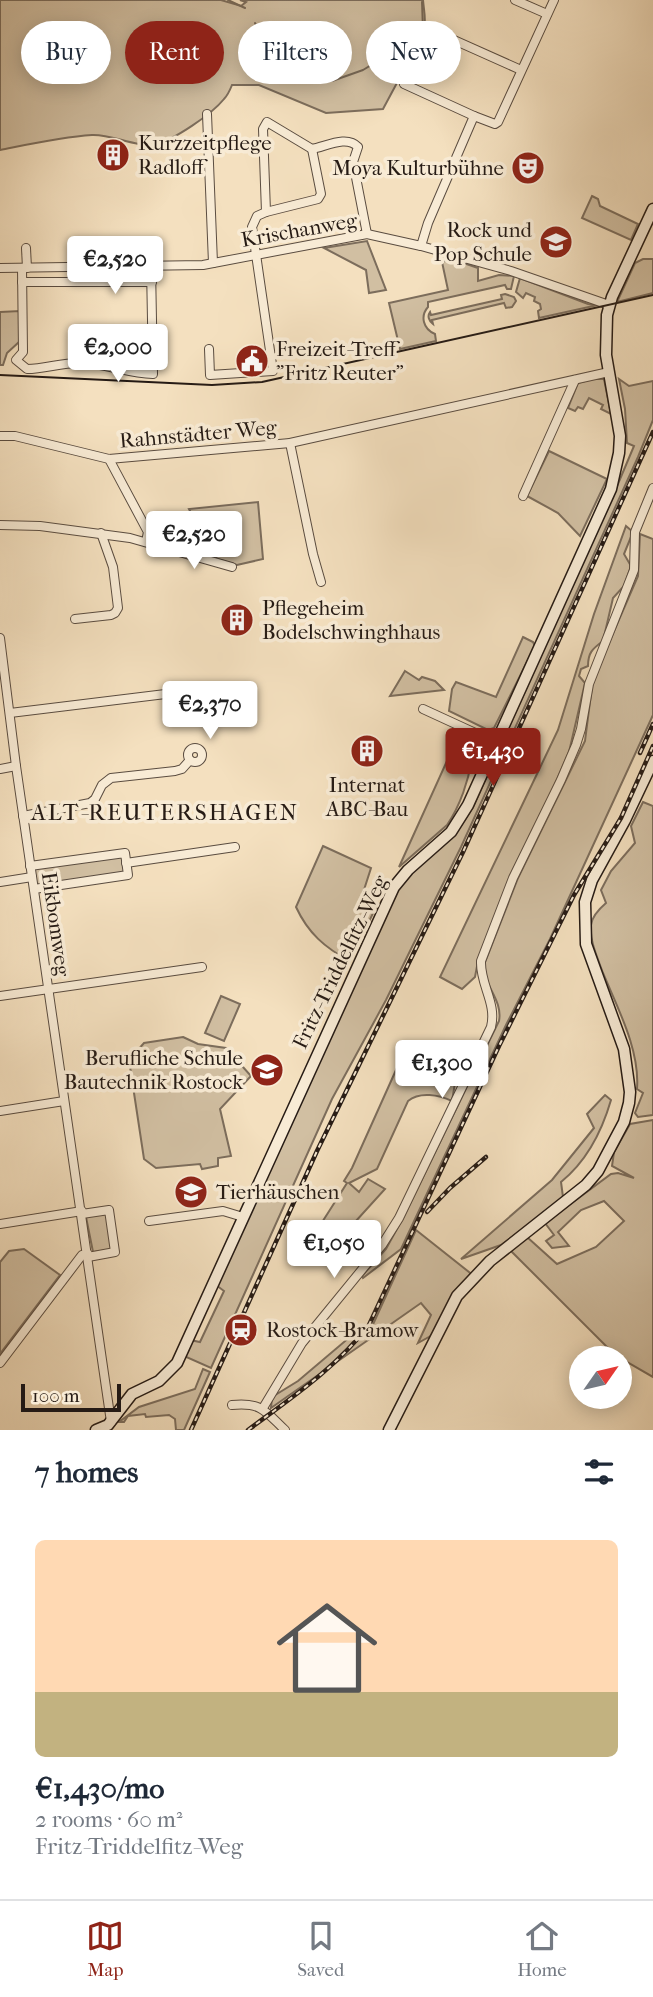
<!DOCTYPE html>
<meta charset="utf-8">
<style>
body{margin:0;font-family:"IM FELL French Canon",serif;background:#f6f6f7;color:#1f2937;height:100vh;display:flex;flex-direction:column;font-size:26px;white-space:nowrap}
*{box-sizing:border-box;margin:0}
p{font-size:23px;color:#747a83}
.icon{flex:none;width:38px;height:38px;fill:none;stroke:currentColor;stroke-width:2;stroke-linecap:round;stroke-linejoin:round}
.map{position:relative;height:1430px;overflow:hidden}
.side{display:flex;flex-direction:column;background:#fff;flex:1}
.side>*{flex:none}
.guide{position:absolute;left:21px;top:21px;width:612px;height:63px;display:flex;gap:14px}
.needle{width:46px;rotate:56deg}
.fabs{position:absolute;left:569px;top:1346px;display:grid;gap:14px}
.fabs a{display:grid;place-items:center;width:63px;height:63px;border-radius:50%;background:#fff;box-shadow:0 4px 18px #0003;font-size:35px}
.scale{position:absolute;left:21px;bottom:18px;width:100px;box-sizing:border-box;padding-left:7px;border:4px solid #261b15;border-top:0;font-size:19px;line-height:24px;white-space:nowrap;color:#261b15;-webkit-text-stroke:5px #f8ebd5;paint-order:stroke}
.price{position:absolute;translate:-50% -60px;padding:0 16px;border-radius:7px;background:#fff;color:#222;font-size:23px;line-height:46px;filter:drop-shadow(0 2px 4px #0008)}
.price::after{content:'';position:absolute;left:50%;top:42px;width:21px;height:16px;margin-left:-10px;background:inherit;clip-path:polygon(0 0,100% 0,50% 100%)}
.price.selected{background:#8f2418;color:#fff}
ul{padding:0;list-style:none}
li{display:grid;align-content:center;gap:14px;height:371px;padding:0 35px}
li span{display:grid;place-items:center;height:217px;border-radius:10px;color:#555}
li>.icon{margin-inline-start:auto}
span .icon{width:126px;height:126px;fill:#fffc;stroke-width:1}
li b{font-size:30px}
h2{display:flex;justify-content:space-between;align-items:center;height:84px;padding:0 35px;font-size:30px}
.chip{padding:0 24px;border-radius:32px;background:#fff;box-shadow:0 4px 18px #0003;font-size:24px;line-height:63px}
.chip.selected{background:#8f2418;color:#fff}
.tabs{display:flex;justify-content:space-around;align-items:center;height:98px;border-top:2px solid #e0e1e3;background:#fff;font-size:19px;color:#747a83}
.tabs a{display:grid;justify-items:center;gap:4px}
.tabs .selected{color:#8f2418}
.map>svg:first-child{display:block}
</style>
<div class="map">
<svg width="653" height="1430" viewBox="0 0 653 1430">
<rect width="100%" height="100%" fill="#f4e0bf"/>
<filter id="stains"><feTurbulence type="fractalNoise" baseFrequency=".00286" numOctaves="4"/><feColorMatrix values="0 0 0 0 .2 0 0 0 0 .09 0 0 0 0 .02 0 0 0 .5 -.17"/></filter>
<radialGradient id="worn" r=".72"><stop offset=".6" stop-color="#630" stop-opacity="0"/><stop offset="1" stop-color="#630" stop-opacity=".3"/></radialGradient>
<g fill="#d1bfa2" stroke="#7c6d5c" stroke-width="2">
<path d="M0,0H221L241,6L246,2L240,0H423C425,22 430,30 409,44L413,53L383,109L326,113L259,85H232C230,90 228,95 224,99C212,114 174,140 156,144C135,148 113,134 92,135C61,137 30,144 0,150Z"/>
<polygon points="592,196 598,199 600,206 638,224 631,240 582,218"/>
<polygon points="367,241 386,290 369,293 366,270 324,248"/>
<path d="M452,259L478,268V281L499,275L514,276L511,289H507L505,285L428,302V307C420,316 423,329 435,334L436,341L400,349L389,303L448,290L442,262Z"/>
<polygon points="643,259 653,259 653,293 617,302 635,263"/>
<polygon points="520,278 588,304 598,305 539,318 538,311 541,309 540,304 534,301 535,297 526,293 523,298 516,292"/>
<path d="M505,294L514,297L516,301L512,307L506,308L504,303L432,320L433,324C429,321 427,316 430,312L431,315L502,299L501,295Z"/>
<polygon points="20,311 20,341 7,353 3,365 0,365 0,312"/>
<polygon points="592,379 604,379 611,414 601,409 603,405 589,398 583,409 578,407 575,411 568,408 578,383"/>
<polygon points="619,379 629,386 653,381 653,420 638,457 461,847 386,1000 332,1099 211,1368 184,1356 190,1340 200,1342 224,1291 216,1285 401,883 458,830 473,807 615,491 634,446 627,443 625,409"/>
<polygon points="549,451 607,479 580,536 558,513 527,496"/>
<polygon points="258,502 263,559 237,565 217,559 189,509"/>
<path d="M626,526L633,532L624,554L631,566L624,586L613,598L603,641C592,649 588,653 588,666L581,669L579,676L585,683L569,752L478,961L475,977L462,989L440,977L558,730L594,614Z"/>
<path d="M640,534L653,539V715L550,939L506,1025L401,1249L363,1278L362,1276L386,1249L403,1218L499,1021C503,999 483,986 484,965L518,878L585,741L592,686L601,661L638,576Z"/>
<polygon points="523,637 533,642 535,646 494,728 488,730 449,711 452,689 456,682 496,697"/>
<polygon points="405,671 419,680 422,677 435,681 444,690 390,696"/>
<path d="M456,741L472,757C469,780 460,806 447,825L399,867Z"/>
<path d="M643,802L653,806V1115L638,1117L635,1113L643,1093L637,1089C640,1050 618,1009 603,973C598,959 589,940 591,925C592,916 599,909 606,903L601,890L611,871L635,843L631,826Z"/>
<path d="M323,846L371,868L362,896L377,905L350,961C325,948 308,933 296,907Z"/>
<polygon points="123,856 125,870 122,873 35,886 33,867"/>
<polygon points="221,996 240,1004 224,1041 205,1033"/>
<polygon points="183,1037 198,1044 226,1048 251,1076 220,1109 231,1156 218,1158 218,1166 202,1169 200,1164 156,1168 144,1159 129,1060 144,1043"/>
<path d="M405,1050L456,1077L452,1101C439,1095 420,1091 408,1101L377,1169L349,1183L359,1192L368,1179L385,1189L336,1243L319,1227L347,1183L344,1181L352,1168Z"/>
<path d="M605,1095L611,1100C602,1131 587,1161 561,1182L563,1197L560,1202L501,1245L461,1259L552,1180L594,1128L587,1114Z"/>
<polygon points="653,1120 653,1377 615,1355 510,1250 527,1237 557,1264 596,1247 624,1221 604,1201 581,1210 558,1232 569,1246 552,1248 546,1241 554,1235 545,1223 611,1174 618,1173 634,1178 612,1166 614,1152 630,1124"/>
<polygon points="103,1213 107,1215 112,1247 109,1250 93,1252 86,1217"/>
<polygon points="416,1230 474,1276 436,1333 418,1343 431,1315 421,1303 271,1408 272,1397 298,1381 364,1325 370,1331"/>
<polygon points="24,1249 60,1275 0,1354 0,1262 9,1251"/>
<polygon points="203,1369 210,1372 184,1430 176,1430 175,1419 169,1415 146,1417 145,1414 128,1416 124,1422 119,1422 139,1407 195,1389"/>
</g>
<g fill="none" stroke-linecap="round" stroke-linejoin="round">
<g stroke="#786958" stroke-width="2">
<polyline points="228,0 245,8"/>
<polyline points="255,23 265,41 304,72 332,81 363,70 419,36 423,30 422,2"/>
</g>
<defs>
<g id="street">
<polyline points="515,0 547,14"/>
<polyline points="436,32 521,70"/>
<polyline points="404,84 474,116"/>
<polyline points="207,114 213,263"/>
<polyline points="266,212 318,199 321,194 312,149"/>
<polyline points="421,246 428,223 474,116 495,124 498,122 554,0"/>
<polyline points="26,248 27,268"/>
<polyline points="0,268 203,265 367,234 421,246 511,271 609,305"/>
<path d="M22,268L23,352L16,360L27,369C46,369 62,362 82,363C107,364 128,373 153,374L151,267"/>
<polyline points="22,282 152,282"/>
<path d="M209,349L210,375L273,371L252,227L257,216L266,212L263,129L267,122L312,149C327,146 347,135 358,147L353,162L367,234"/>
<polyline points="0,436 15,436 109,459 290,443 609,372"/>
<polyline points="290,443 313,554 321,582"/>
<polyline points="109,459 148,532 146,542"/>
<polyline points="523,496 575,380"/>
<polyline points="0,525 40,526 130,538 232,567"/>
<polyline points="75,619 111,615 115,613 118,608 113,567 101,533"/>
<polyline points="0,638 16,766 111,1422"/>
<polyline points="423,709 497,743"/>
<polyline points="10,713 190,691"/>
<circle cx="195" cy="755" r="7"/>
<polyline points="0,769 16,766"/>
<polyline points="23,816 90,803 95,799 102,785 111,778 175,771 182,769 190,760"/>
<polyline points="126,863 235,847"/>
<polyline points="30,866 125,853 128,875 34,889"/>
<polyline points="0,882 32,877"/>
<polyline points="0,996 202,967"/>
<polyline points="0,1111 64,1101"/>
<polyline points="82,1214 109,1210 115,1252 88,1257"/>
<polyline points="149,1221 223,1211 243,1217"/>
<polyline points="0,1224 82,1211"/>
<polyline points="0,1363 82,1255 88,1254"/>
<path d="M232,1405C261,1402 265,1411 285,1430"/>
<path d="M263,1408L302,1343L382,1245L399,1218L491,1027C497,1003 480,985 481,961L513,878L561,780L576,745L581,729L589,684L634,570L635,532L653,488"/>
</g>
<g id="secondary">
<polyline points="96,1430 108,1425 132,1394 159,1381 177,1363 394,887 408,870 451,832 468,805 611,489 619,453 620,436 606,355 607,315 612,297 653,209"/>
<polyline points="389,1430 457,1296 490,1261 586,1185 598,1171 624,1122 629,1103 630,1092 624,1049 586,944 585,902 592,880 625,820 653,761"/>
</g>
</defs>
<use href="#street" stroke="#5a4c40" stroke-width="10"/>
<use href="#secondary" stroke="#261b15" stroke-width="13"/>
<use href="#street" stroke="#f8ebd5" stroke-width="8"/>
<use href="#secondary" stroke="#f8ebd5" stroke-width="10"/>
<polyline stroke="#261b15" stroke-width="2" points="0,375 212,385 262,382 653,295"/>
<defs>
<g id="rail">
<polyline points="640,753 653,724"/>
<polyline points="427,1212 450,1188 486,1157"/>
<polyline points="191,1430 317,1151 463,852 653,432"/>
<path d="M248,1430C291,1398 336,1368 369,1325L499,1046L574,895L621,818L653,746"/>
</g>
</defs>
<use href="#rail" stroke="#261b15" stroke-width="4.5"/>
<use href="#rail" stroke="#f8ebd5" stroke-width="2" stroke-dasharray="5" stroke-linecap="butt"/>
</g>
<defs>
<symbol id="building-disc" viewBox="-11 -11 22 22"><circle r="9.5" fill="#8f2418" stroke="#f8ebd5"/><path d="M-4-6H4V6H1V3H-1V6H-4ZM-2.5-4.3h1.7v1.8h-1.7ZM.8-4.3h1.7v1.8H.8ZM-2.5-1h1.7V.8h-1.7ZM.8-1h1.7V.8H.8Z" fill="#fff"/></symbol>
<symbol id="theatre-disc" viewBox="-11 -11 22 22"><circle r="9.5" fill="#8f2418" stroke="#f8ebd5"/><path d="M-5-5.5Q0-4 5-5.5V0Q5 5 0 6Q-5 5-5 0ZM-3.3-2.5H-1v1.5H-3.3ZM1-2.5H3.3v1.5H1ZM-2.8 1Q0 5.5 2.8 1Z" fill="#fff"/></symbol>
<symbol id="school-disc" viewBox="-11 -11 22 22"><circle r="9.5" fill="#8f2418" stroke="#f8ebd5"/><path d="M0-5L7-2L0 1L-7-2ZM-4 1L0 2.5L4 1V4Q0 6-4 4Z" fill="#fff"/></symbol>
<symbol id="civic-disc" viewBox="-11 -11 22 22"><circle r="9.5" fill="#8f2418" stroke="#f8ebd5"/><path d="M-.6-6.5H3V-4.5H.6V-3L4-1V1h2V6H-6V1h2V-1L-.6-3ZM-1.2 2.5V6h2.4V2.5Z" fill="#fff"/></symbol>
<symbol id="station-disc" viewBox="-11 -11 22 22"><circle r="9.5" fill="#8f2418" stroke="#f8ebd5"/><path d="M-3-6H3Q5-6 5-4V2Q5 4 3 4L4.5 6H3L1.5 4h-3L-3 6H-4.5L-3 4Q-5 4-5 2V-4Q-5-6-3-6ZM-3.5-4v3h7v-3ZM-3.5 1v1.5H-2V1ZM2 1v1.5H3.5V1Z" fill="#fff"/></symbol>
</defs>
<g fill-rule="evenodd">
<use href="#building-disc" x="94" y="136" width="38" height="38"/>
<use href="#theatre-disc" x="509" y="149" width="38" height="38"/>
<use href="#school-disc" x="537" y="223" width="38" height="38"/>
<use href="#civic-disc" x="233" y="342" width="38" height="38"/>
<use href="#building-disc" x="218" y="601" width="38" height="38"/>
<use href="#building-disc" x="348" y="732" width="38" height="38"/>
<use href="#school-disc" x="248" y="1051" width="38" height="38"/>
<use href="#school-disc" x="172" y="1173" width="38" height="38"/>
<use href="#station-disc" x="222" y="1311" width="38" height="38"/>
</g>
<g text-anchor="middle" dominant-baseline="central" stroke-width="7" stroke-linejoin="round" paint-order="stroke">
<g font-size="21" fill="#261b15" stroke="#f8ebd5" text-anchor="start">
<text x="138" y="143">Kurzzeitpflege<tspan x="138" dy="24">Radloff</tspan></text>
<text x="504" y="168" text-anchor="end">Moya Kulturbühne</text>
<text x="532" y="230" text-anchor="end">Rock und<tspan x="532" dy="24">Pop Schule</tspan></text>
<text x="276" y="349">Freizeit-Treff<tspan x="276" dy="24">"Fritz Reuter"</tspan></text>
<text x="262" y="608">Pflegeheim<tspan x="262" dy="24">Bodelschwinghhaus</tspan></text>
<text x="367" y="785" text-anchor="middle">Internat<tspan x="367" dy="24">ABC-Bau</tspan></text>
<text x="243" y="1058" text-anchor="end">Berufliche Schule<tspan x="243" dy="24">Bautechnik Rostock</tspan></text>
<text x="216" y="1192">Tierhäuschen</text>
<text x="266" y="1330">Rostock-Bramow</text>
</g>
<g font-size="21" fill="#261b15" stroke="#f8ebd5">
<text transform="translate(299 230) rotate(-10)">Krischanweg</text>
<text transform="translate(198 434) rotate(-5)">Rahnstädter Weg</text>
<text transform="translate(56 924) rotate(82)">Eikbomweg</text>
<text transform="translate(340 962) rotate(-64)">Fritz-Triddelfitz-Weg</text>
</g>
<g font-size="23" letter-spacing="2" fill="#261b15" stroke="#f8ebd5">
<text x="165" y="812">ALT-REUTERSHAGEN</text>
</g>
</g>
<rect width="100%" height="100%" filter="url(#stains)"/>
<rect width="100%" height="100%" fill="url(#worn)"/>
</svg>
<div class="fabs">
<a><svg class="needle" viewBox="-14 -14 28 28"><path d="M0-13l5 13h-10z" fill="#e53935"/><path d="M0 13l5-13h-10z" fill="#747a83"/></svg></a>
</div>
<div class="scale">100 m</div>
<b class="price" style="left:115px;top:296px">€2,520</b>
<b class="price" style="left:118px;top:384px">€2,000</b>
<b class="price" style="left:194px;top:571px">€2,520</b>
<b class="price" style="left:210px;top:741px">€2,370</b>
<b class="price selected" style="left:493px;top:788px">€1,430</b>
<b class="price" style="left:442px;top:1100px">€1,300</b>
<b class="price" style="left:334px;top:1280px">€1,050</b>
<div class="guide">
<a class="chip">Buy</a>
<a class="chip selected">Rent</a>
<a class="chip">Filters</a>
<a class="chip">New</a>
</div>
</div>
<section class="side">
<h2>7 homes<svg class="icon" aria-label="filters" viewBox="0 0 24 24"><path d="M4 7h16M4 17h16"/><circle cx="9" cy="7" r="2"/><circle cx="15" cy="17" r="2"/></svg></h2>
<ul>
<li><span style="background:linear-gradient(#ffd9b3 70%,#c2b280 0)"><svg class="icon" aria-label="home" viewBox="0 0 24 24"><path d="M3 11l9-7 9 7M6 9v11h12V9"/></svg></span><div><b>€1,430/mo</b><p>2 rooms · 60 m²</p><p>Fritz-Triddelfitz-Weg</p></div></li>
</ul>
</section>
<nav class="tabs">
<a class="selected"><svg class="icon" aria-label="map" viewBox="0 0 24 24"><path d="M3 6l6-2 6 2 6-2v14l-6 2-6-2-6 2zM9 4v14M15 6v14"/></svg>Map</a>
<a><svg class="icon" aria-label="saved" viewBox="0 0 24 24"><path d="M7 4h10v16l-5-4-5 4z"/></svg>Saved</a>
<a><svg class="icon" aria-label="home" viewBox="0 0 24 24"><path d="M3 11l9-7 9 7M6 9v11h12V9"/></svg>Home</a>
</nav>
